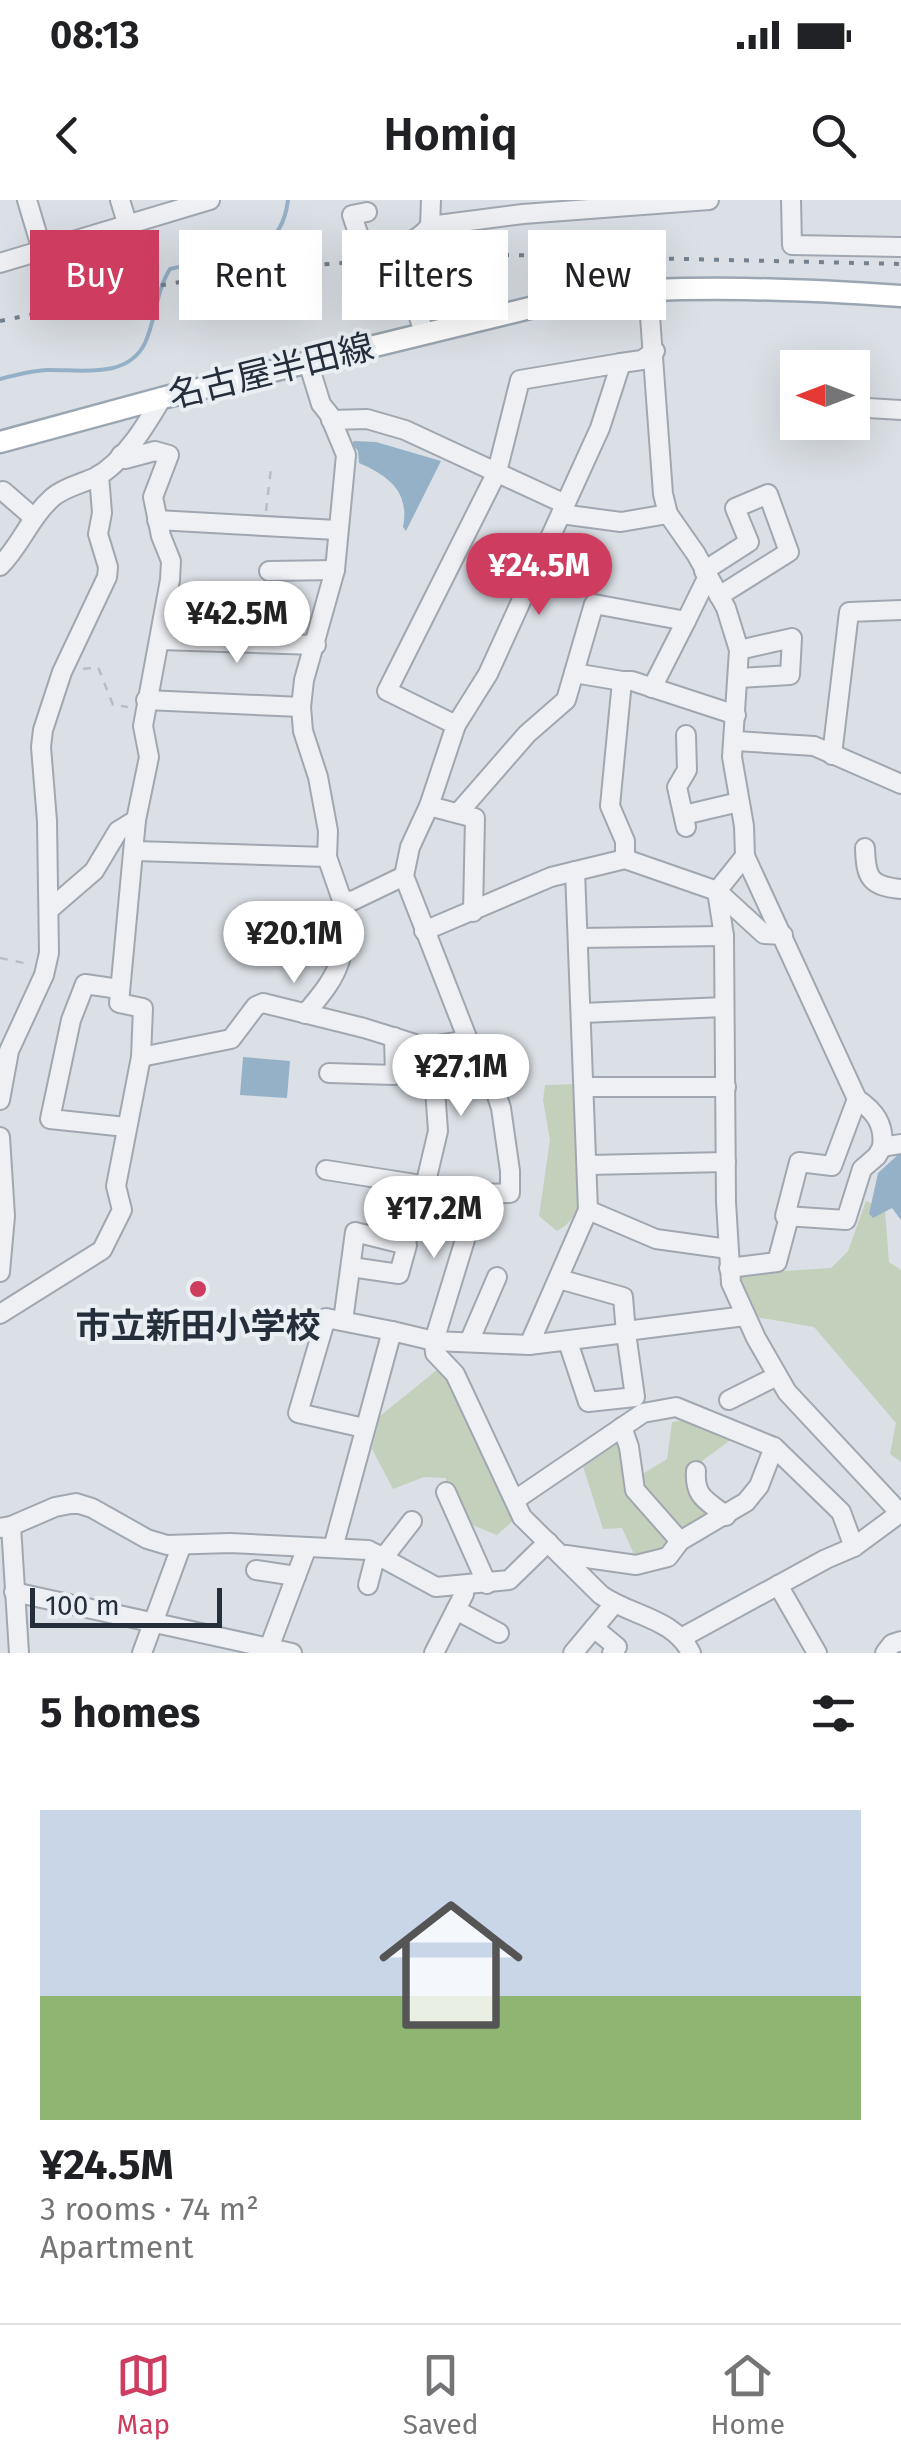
<!DOCTYPE html>
<meta charset="utf-8">
<style>
body{margin:0;font-family:"Fira Sans","Noto Sans JP",sans-serif;background:#f6f6f6;color:#202124;height:100vh;display:flex;flex-direction:column;font-size:38px;white-space:nowrap}
*{box-sizing:border-box;margin:0}
p{font-size:32px;color:#757577}
.icon{flex:none;width:55px;height:55px;fill:none;stroke:currentColor;stroke-width:2;stroke-linecap:round;stroke-linejoin:round}
.map{position:relative;height:1453px;overflow:hidden}
.panel{display:flex;flex-direction:column;background:#fff;flex:1}
.panel>*{flex:none}
.guide{position:absolute;left:30px;top:30px;width:842px;height:90px;display:flex;gap:20px}
.needle{width:65px;rotate:270deg}
.fabs{position:absolute;left:780px;top:150px;display:grid;gap:20px}
.fabs a{display:grid;place-items:center;width:90px;height:90px;border-radius:0px;background:#fff;box-shadow:0 10px 40px #0002;font-size:50px}
.scale{position:absolute;left:30px;bottom:25px;width:192px;box-sizing:border-box;padding-left:10px;border:5px solid #252f3c;border-top:0;font-size:28px;line-height:35px;white-space:nowrap;color:#252f3c;-webkit-text-stroke:8px #eaeff4;paint-order:stroke}
.price{position:absolute;translate:-50% -85px;padding:0 22px;border-radius:35px;background:#fff;color:#222;font-size:32px;line-height:65px;filter:drop-shadow(0 2px 5px #0008)}
.price::after{content:'';position:absolute;left:50%;top:60px;width:30px;height:22px;margin-left:-15px;background:inherit;clip-path:polygon(0 0,100% 0,50% 100%)}
.price.active{background:#ce3d5f;color:#fff}
ul{padding:0;list-style:none}
li{display:grid;align-content:center;gap:20px;height:530px;padding:0 40px}
li span{display:grid;place-items:center;height:310px;border-radius:0px;color:#555}
li>.icon{margin-inline-start:auto}
span .icon{width:180px;height:180px;fill:#fffc;stroke-width:1}
li b{font-size:42px}
h2{display:flex;justify-content:space-between;align-items:center;height:120px;padding:0 40px;font-size:42px}
.pill{padding:0 35px;border-radius:0px;background:#fff;box-shadow:0 10px 40px #0002;font-size:35px;line-height:90px}
.pill.active{background:#ce3d5f;color:#fff}
.status{display:flex;justify-content:space-between;align-items:center;height:70px;padding:0 50px;background:#fff;direction:ltr}
.status svg{height:28px;fill:currentColor}
header{display:flex;justify-content:space-between;align-items:center;height:130px;padding:0 40px;background:#fff;font-size:45px;font-weight:600}
.dock{display:flex;justify-content:space-around;align-items:center;height:140px;border-top:2px solid #e0e0e0;background:#fff;font-size:28px;color:#757577}
.dock a{display:grid;justify-items:center;gap:5px}
.dock .active{color:#ce3d5f}
.map>svg:first-child{display:block}
</style>
<div class="status"><b>08:13</b><svg viewBox="0 0 49 12"><path d="M0 12V9h3v3zM5 12V6h3v6zM10 12V3h3v9zM15 12V0h3v12zM26 1h20v11H26zM47 4h2v5h-2z"/></svg></div>
<header><svg class="icon" aria-label="back" viewBox="0 0 24 24"><path d="M15 5l-7 7 7 7"/></svg>Homiq<svg class="icon" aria-label="search" viewBox="0 0 24 24"><circle cx="10" cy="10" r="6"/><path d="M15 15l6 6"/></svg></header>
<div class="map">
<svg width="901" height="1453" viewBox="0 0 901 1453">
<rect width="100%" height="100%" fill="#dbe0e6"/>
<g fill="#c3d0bc">
<path d="M577,884C581,925 601,1009 557,1031L539,1016L550,940L543,900L545,885Z"/>
<polygon points="866,1001 885,1011 889,1062 901,1070 901,1262 890,1254 896,1223 814,1127 750,1116 737,1074 831,1068 848,1051"/>
<polygon points="438,1169 464,1199 500,1276 514,1320 497,1335 445,1314 446,1278 424,1277 393,1289 372,1249 380,1216"/>
<polygon points="702,1217 740,1233 694,1267 710,1301 707,1322 652,1366 638,1363 622,1328 603,1329 581,1260 625,1231 641,1275 667,1259 672,1222"/>
</g>
<g fill="#95b1c7">
<path d="M354,241L376,242L441,261L406,331L403,327C410,292 389,276 359,263L358,251L352,244Z"/>
<polygon points="243,857 290,861 287,898 240,895"/>
<polygon points="901,952 901,1020 892,1008 873,1018 869,1014 878,973"/>
</g>
<g fill="none" stroke-linecap="round" stroke-linejoin="round">
<path stroke="#95b1c7" stroke-width="4" d="M0,179C15,175 31,171 46,170C79,169 127,180 145,143C156,119 156,91 170,69C220,55 280,67 288,0"/>
<defs>
<g id="minor">
<polyline points="27,0 42,50"/>
<polyline points="120,0 128,26"/>
<polyline points="431,0 430,26 523,14 709,0"/>
<polyline points="791,0 792,45 901,47"/>
<path d="M367,12L352,15L364,51C391,48 412,48 430,26"/>
<polyline points="419,40 419,117 424,133"/>
<polyline points="0,63 210,0"/>
<path d="M648,89L663,294L668,314L696,354L726,408L739,450L732,557L744,626L745,656L857,899C875,911 885,925 882,947L901,944"/>
<polyline points="308,162 321,204 329,214 346,255 335,370 304,480 301,507 303,531 318,577 328,631 327,657 342,700 352,701 404,676"/>
<polyline points="852,207 901,210"/>
<polyline points="331,220 367,219 405,230 565,304"/>
<polyline points="3,291 33,317"/>
<polyline points="561,314 621,322 668,314"/>
<polyline points="157,320 337,330"/>
<path d="M0,366C21,345 30,317 53,297C65,287 81,284 96,277C124,262 146,225 162,198"/>
<polyline points="269,371 335,370"/>
<polyline points="704,371 749,342 735,308 768,294 789,352 719,396"/>
<polyline points="160,440 316,445"/>
<polyline points="739,450 792,438 790,475 739,478"/>
<polyline points="574,473 622,481"/>
<polyline points="652,488 686,421"/>
<polyline points="146,500 301,507"/>
<polyline points="456,525 387,491 497,272 520,180 621,163"/>
<polyline points="686,535 687,570 677,587 686,627"/>
<polyline points="736,541 814,546 901,584"/>
<polyline points="832,555 849,412 901,410"/>
<polyline points="429,606 475,618 473,712"/>
<polyline points="459,612 527,534 566,500 594,404 686,421 708,376"/>
<polyline points="684,615 739,602"/>
<path d="M865,648C866,677 869,686 901,689"/>
<polyline points="135,651 327,657"/>
<polyline points="745,656 717,691 764,734 783,735"/>
<polyline points="625,659 625,641 610,606 622,481 632,481 736,515"/>
<polyline points="575,671 588,1010 656,1039 728,1049"/>
<polyline points="50,709 94,671 118,631 136,620"/>
<polyline points="424,731 551,677 625,659 717,691 724,736 726,1002 731,1083 756,1138 787,1192 900,1313 854,1347 826,1359 683,1437"/>
<polyline points="578,738 724,736"/>
<polyline points="119,789 85,784 71,820 50,919 126,927"/>
<polyline points="582,813 724,807"/>
<path d="M305,814C343,770 346,758 342,700"/>
<polyline points="141,857 231,839 256,806 263,803 364,828 425,847 468,840"/>
<polyline points="329,873 395,875 394,837"/>
<polyline points="585,887 726,887"/>
<polyline points="857,899 832,966 799,962 785,1016 846,1020 862,969 877,956 882,947"/>
<polyline points="0,900 9,851 44,775 49,753 47,621 41,547 43,530 62,472 107,377 108,367 98,334 102,313 99,275"/>
<polyline points="0,937 5,1016 0,1072"/>
<polyline points="588,965 726,962"/>
<polyline points="326,970 479,994 510,993 510,971 501,908 489,871 468,840 404,676 410,647 429,606 456,525 488,474 600,228 621,163 642,160 655,151"/>
<polyline points="425,986 438,931 432,847"/>
<path d="M479,994L434,1141L435,1153L455,1174L522,1317L601,1395C631,1416 674,1418 691,1453"/>
<polyline points="729,1068 777,1062 789,1017"/>
<polyline points="559,1079 623,1097 626,1133"/>
<polyline points="0,1114 102,1050 122,1010 116,986 141,857 143,808 119,803 136,620 149,557 143,526 170,380 171,361 161,336 153,297 169,255 155,251 125,259 121,255"/>
<polyline points="343,1121 355,1032 407,1045 399,1074 351,1067"/>
<polyline points="626,1131 745,1116"/>
<polyline points="469,1142 497,1077"/>
<polyline points="568,1142 588,1202 635,1197 626,1133 529,1145 588,1010"/>
<polyline points="729,1200 777,1176"/>
<polyline points="622,1227 629,1247 635,1290 680,1341"/>
<polyline points="364,1228 298,1213 326,1118 392,1131"/>
<path d="M696,1271C694,1299 709,1301 726,1316"/>
<polyline points="446,1292 487,1384"/>
<polyline points="515,1300 643,1213 676,1207 774,1247"/>
<polyline points="11,1326 19,1453"/>
<polyline points="0,1328 11,1326 55,1307 76,1303 92,1308 147,1339 167,1345 230,1343 368,1350 436,1387 509,1380 548,1342"/>
<polyline points="333,1348 392,1131 434,1141 529,1145"/>
<polyline points="384,1357 412,1321"/>
<polyline points="564,1357 566,1355 636,1365 668,1357 680,1341 746,1302 759,1286 774,1247 841,1312 854,1347"/>
<polyline points="256,1370 296,1376"/>
<polyline points="368,1385 376,1354"/>
<polyline points="778,1385 817,1453"/>
<polyline points="14,1392 292,1453"/>
<polyline points="456,1410 499,1433"/>
<polyline points="594,1428 617,1447 612,1453"/>
<polyline points="269,1448 307,1347"/>
<polyline points="142,1453 181,1347"/>
<polyline points="434,1453 464,1394 464,1385"/>
<polyline points="573,1453 614,1404"/>
<polyline points="885,1453 892,1444 901,1441"/>
</g>
<path id="major" d="M0,242L162,198L587,94C692,85 796,89 901,96"/>
</defs>
<use href="#minor" stroke="#a1a7b0" stroke-width="22"/>
<use href="#major" stroke="#9aa6b1" stroke-width="25"/>
<g stroke="#babec4" stroke-width="2.5" stroke-dasharray="8 8" stroke-linecap="butt">
<polyline points="266,311 271,268"/>
<polyline points="177,414 221,414"/>
<polyline points="83,469 98,467 113,505 128,507"/>
<polyline points="0,758 29,764"/>
</g>
<use href="#minor" stroke="#eef0f4" stroke-width="18"/>
<use href="#major" stroke="#fff" stroke-width="20"/>
<polyline stroke="#74818f" stroke-width="4" stroke-dasharray="5 10" stroke-linecap="butt" points="0,121 74,106 127,91 258,69 468,54 901,64"/>
</g>
<circle fill="#ce3d5f" stroke="#eaeff4" stroke-width="4" cx="198" cy="1089" r="10"/>
<g text-anchor="middle" dominant-baseline="central" stroke-width="8" stroke-linejoin="round" paint-order="stroke">
<g font-size="35" fill="#252f3c" stroke="#eaeff4">
<text transform="translate(271 171) rotate(-14)">名古屋半田線</text>
</g>
<g font-size="35" font-weight="bold" fill="#252f3c" stroke="#eaeff4">
<text x="198" y="1126">市立新田小学校</text>
</g>
</g>
</svg>
<div class="fabs">
<a><svg class="needle" viewBox="-14 -14 28 28"><path d="M0-13l5 13h-10z" fill="#e53935"/><path d="M0 13l5-13h-10z" fill="#757577"/></svg></a>
</div>
<div class="scale">100 m</div>
<b class="price active" style="left:539px;top:418px">¥24.5M</b>
<b class="price" style="left:237px;top:466px">¥42.5M</b>
<b class="price" style="left:294px;top:786px">¥20.1M</b>
<b class="price" style="left:461px;top:919px">¥27.1M</b>
<b class="price" style="left:434px;top:1061px">¥17.2M</b>
<div class="guide">
<a class="pill active">Buy</a>
<a class="pill">Rent</a>
<a class="pill">Filters</a>
<a class="pill">New</a>
</div>
</div>
<section class="panel">
<h2>5 homes<svg class="icon" aria-label="filters" viewBox="0 0 24 24"><path d="M4 7h16M4 17h16"/><circle cx="9" cy="7" r="2"/><circle cx="15" cy="17" r="2"/></svg></h2>
<ul>
<li><span style="background:linear-gradient(#c9d6e8 60%,#8fb573 0)"><svg class="icon" aria-label="home" viewBox="0 0 24 24"><path d="M3 11l9-7 9 7M6 9v11h12V9"/></svg></span><div><b>¥24.5M</b><p>3 rooms · 74 m²</p><p>Apartment</p></div></li>
</ul>
</section>
<nav class="dock">
<a class="active"><svg class="icon" aria-label="map" viewBox="0 0 24 24"><path d="M3 6l6-2 6 2 6-2v14l-6 2-6-2-6 2zM9 4v14M15 6v14"/></svg>Map</a>
<a><svg class="icon" aria-label="saved" viewBox="0 0 24 24"><path d="M7 4h10v16l-5-4-5 4z"/></svg>Saved</a>
<a><svg class="icon" aria-label="home" viewBox="0 0 24 24"><path d="M3 11l9-7 9 7M6 9v11h12V9"/></svg>Home</a>
</nav>
